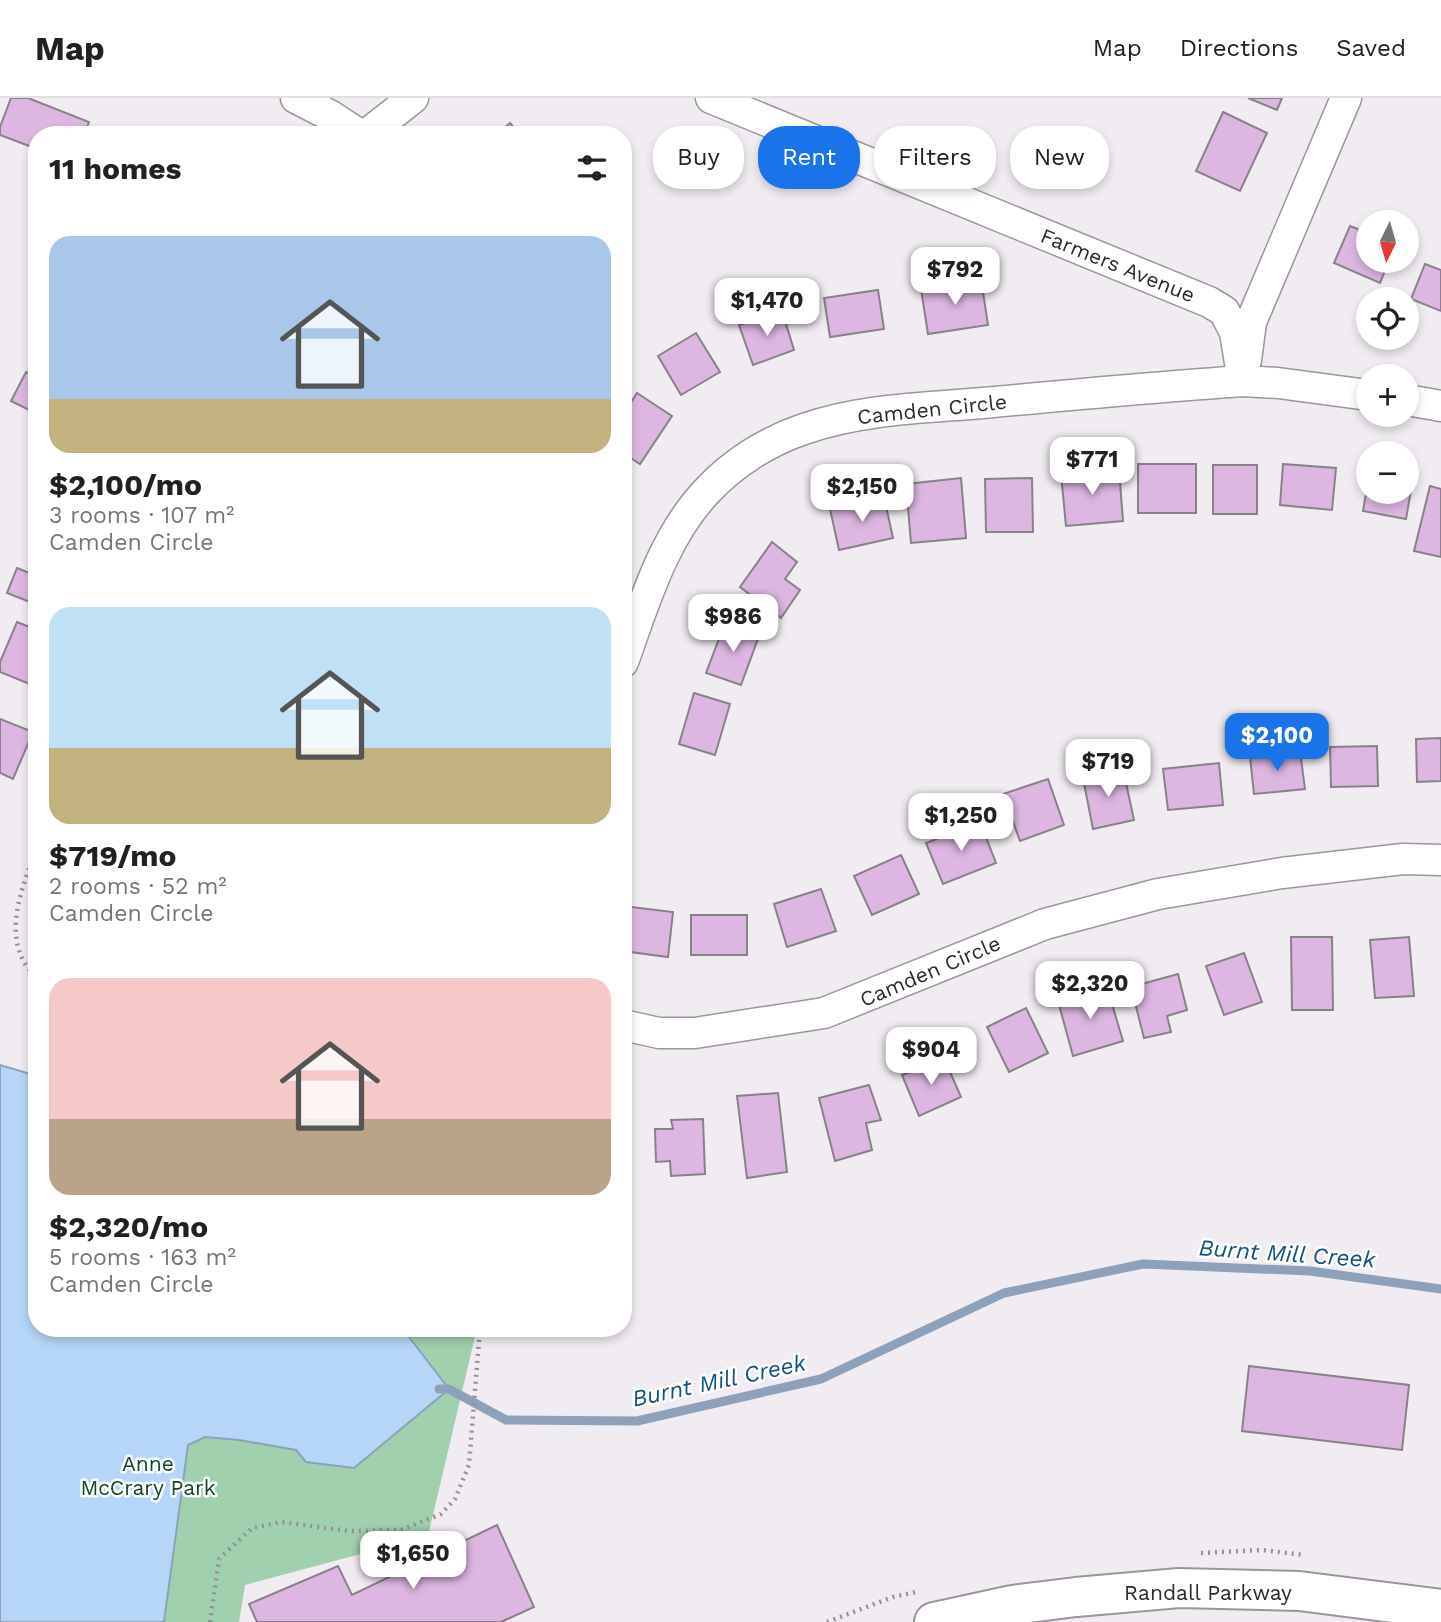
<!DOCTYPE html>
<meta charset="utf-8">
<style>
body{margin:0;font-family:"Work Sans",sans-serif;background:#f2f2f2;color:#202124;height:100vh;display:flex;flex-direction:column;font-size:26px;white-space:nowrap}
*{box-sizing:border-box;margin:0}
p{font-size:23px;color:#757577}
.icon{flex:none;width:38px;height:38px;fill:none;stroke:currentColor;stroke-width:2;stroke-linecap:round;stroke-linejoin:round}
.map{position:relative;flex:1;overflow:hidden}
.side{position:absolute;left:28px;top:28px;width:604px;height:1211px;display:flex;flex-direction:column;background:#fff;border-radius:28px;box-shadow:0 4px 10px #0003}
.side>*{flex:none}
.guide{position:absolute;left:653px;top:28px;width:665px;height:63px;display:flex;gap:14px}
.needle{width:46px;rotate:185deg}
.fabs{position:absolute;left:1356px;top:112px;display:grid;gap:14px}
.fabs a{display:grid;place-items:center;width:63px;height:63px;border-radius:50%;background:#fff;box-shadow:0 4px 10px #0003;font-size:35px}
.price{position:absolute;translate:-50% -60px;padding:0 16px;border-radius:14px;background:#fff;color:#222;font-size:23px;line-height:46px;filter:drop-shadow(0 2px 4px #0008)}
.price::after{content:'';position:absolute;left:50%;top:42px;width:21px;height:16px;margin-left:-10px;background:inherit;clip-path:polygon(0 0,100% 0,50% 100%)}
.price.selected{background:#1a73e8;color:#fff}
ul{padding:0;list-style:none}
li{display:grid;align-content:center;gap:14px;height:371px;padding:0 21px}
li span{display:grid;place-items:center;height:217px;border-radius:21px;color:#555}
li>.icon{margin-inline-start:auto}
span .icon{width:126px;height:126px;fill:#fffc;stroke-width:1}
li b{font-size:30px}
h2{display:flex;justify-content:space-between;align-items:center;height:84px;padding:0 21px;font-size:30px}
.chip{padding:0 24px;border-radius:28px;background:#fff;box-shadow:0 4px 10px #0003;font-size:24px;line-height:63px}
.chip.selected{background:#1a73e8;color:#fff}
header{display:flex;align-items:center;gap:42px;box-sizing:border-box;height:98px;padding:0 35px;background:#fff;border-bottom:2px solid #e0e0e0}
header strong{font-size:33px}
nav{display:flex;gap:38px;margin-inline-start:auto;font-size:24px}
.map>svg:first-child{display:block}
</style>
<header>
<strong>Map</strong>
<nav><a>Map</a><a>Directions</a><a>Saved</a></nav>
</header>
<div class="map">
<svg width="1441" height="1524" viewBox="0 0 1441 1524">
<rect width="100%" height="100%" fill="#f1ecf2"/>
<polygon fill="#a1d0ae" points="37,1230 477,1230 428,1438 245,1487 239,1524 0,1524"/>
<polygon fill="#b6d6f7" stroke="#8da2ba" stroke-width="2" points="0,967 37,978 37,1230 402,1230 449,1291 354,1370 306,1364 296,1352 239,1342 205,1339 188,1347 164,1524 0,1524"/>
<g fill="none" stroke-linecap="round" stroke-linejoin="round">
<polyline stroke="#8da2ba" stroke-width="9" points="439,1291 449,1291 506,1322 637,1323 821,1281 1004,1195 1143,1166 1310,1173 1441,1191"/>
</g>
<g fill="#ddb7e2" stroke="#878288" stroke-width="2">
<polygon points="11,0 28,0 89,24 84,37 37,37 37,51 0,37 0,29"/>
<polygon points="1248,0 1282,0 1277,12"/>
<polygon points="1223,14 1267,35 1240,93 1196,73"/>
<polygon points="510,25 520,37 496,37"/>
<polygon points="1350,128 1368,135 1368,163 1389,163 1380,185 1334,165"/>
<polygon points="1425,166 1441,172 1441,213 1411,201"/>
<polygon points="981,181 988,227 928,236 921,191"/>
<polygon points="878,192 884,231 830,239 824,200"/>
<polygon points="782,213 794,252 753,267 739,227"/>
<polygon points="696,235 720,274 681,297 658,258"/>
<polygon points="26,274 37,280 37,316 11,303"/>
<polygon points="637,295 672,318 640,366 623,355 623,317"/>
<rect x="1138" y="366" width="58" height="49"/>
<polygon points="1283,366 1336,370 1332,412 1280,407"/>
<rect x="1213" y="367" width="44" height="49"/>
<polygon points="1119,371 1123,423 1066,428 1061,376"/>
<polygon points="961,380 966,440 911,445 906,386"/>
<polygon points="1032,380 1033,434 986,434 985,381"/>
<polygon points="1407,380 1413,381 1406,421 1363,413 1368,384 1368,394 1407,394"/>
<polygon points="1430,388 1441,391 1441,459 1414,453"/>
<polygon points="884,399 893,440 839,452 830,411"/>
<polygon points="772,444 797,464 785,481 800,492 781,520 740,489"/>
<polygon points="17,470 37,478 35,506 7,495"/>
<polygon points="17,524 37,532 37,589 0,574 0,564"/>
<polygon points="725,525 759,538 741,587 706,575"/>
<polygon points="694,595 730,606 715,657 679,646"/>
<polygon points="0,621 33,634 13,681 0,675"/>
<polygon points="1441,640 1441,683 1417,684 1416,641"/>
<polygon points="1377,648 1378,688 1331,689 1330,649"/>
<polygon points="1300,653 1305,691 1254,696 1250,659"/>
<polygon points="1219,665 1223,707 1168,712 1163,671"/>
<polygon points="1123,671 1134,722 1093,731 1083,680"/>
<polygon points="1048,681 1064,727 1020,743 1003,696"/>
<polygon points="980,724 996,765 943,786 926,745"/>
<polygon points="901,757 919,796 872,817 854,778"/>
<polygon points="821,791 836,833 787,849 774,806"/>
<polygon points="623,808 673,814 668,859 623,853"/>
<rect x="691" y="817" width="56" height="40"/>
<polygon points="1291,839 1332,839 1333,912 1292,912"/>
<polygon points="1409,839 1414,898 1375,900 1370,842"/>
<polygon points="1244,855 1262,904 1224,917 1206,868"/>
<polygon points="1178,876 1187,912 1167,918 1171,934 1144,940 1131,889"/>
<polygon points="1107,889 1123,943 1073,958 1058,903"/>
<polygon points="1026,910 1048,955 1009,974 987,929"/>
<polygon points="944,960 961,999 919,1018 902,977"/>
<polygon points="869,987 881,1022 866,1025 872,1052 835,1063 819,1000"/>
<polygon points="778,995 787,1074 747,1080 737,998"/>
<polygon points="703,1021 705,1076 671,1078 670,1063 656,1064 655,1031 673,1031 671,1022"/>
<polygon points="1249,1268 1409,1287 1402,1352 1242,1333"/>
<polygon points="497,1427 534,1509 501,1524 257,1524 249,1506 338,1468 352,1497"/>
</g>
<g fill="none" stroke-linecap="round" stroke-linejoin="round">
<defs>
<g id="minor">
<polyline points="296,0 331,18 360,37"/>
<polyline points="711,0 1209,204 1224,213 1235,234 1243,283"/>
<polyline points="366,37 413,0"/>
<polyline points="1246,262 1251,224 1346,0"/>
<polyline points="1407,302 1441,308"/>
<path d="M623,564C644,506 663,439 707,393C733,365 768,343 804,331C861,311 923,310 983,305C1069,297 1156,289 1243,283L1278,285L1368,297"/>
<polyline points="623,927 659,935 695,935 824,915 1045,826 1158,796 1282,775 1403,761 1441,762"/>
</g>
<polyline id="secondary" points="934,1524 1012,1507 1076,1499 1179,1490 1299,1493 1441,1511"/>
</defs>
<use href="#minor" stroke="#9b969b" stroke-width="33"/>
<use href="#secondary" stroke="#9b969b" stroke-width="42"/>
<g stroke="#949195" stroke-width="4.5" stroke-dasharray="2 5" stroke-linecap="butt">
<path d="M37,751C19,794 0,847 37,880"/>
<polyline points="1201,1455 1262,1452 1304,1457"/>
<polyline points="210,1524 219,1461 252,1430 281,1424 349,1433 401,1432 441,1416 455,1401 469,1367 480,1230"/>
<polyline points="827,1524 893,1499 916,1494"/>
</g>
<use href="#minor" stroke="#fff" stroke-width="30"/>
<use href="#secondary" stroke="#fff" stroke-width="38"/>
</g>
<g text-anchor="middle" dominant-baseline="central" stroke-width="5" stroke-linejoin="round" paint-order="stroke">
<g font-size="21" fill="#2c2a2c" stroke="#fff">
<text transform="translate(1118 167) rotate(22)">Farmers Avenue</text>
<text transform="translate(932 311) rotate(-6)">Camden Circle</text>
<text transform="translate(930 873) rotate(-23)">Camden Circle</text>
<text x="1208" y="1494">Randall Parkway</text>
</g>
<g font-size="21" fill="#0f4726" stroke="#fff">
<text x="148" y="1365">Anne<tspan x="148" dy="24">McCrary Park</tspan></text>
</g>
<g font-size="23" font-style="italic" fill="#134f80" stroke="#fff">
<text transform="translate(1287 1156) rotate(4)">Burnt Mill Creek</text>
<text transform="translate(719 1283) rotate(-12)">Burnt Mill Creek</text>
</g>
</g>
</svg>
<div class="fabs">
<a><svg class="needle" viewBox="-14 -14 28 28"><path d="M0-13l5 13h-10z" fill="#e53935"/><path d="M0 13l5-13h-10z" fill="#757577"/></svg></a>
<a><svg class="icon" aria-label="locate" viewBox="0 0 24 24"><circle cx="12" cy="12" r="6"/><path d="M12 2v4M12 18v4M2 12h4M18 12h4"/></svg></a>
<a>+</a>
<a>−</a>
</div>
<b class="price" style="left:955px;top:209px">$792</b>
<b class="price" style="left:767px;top:240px">$1,470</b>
<b class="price" style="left:1092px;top:399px">$771</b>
<b class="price" style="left:862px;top:426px">$2,150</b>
<b class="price" style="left:733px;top:556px">$986</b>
<b class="price selected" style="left:1277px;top:675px">$2,100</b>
<b class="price" style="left:1108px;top:701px">$719</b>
<b class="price" style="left:961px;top:755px">$1,250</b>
<b class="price" style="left:1090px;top:923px">$2,320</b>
<b class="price" style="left:931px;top:989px">$904</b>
<b class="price" style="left:413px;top:1493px">$1,650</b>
<div class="guide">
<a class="chip">Buy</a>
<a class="chip selected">Rent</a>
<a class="chip">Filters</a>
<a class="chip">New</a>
</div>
<section class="side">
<h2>11 homes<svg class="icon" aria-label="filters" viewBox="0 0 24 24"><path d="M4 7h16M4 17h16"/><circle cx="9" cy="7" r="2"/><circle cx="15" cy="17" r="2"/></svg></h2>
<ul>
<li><span style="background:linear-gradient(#a9c7e8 75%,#c2b280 0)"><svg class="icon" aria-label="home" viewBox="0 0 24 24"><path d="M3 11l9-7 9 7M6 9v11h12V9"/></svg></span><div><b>$2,100/mo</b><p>3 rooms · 107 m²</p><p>Camden Circle</p></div></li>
<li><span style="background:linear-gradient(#bfe0f5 65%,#c2b280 0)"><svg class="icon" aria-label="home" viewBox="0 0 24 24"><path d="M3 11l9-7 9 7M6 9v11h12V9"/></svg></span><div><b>$719/mo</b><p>2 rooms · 52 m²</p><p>Camden Circle</p></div></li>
<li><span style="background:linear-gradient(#f6c9c9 65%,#b9a48a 0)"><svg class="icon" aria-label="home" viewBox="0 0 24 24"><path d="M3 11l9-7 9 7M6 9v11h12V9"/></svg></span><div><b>$2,320/mo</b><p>5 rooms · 163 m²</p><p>Camden Circle</p></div></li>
</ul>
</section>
</div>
